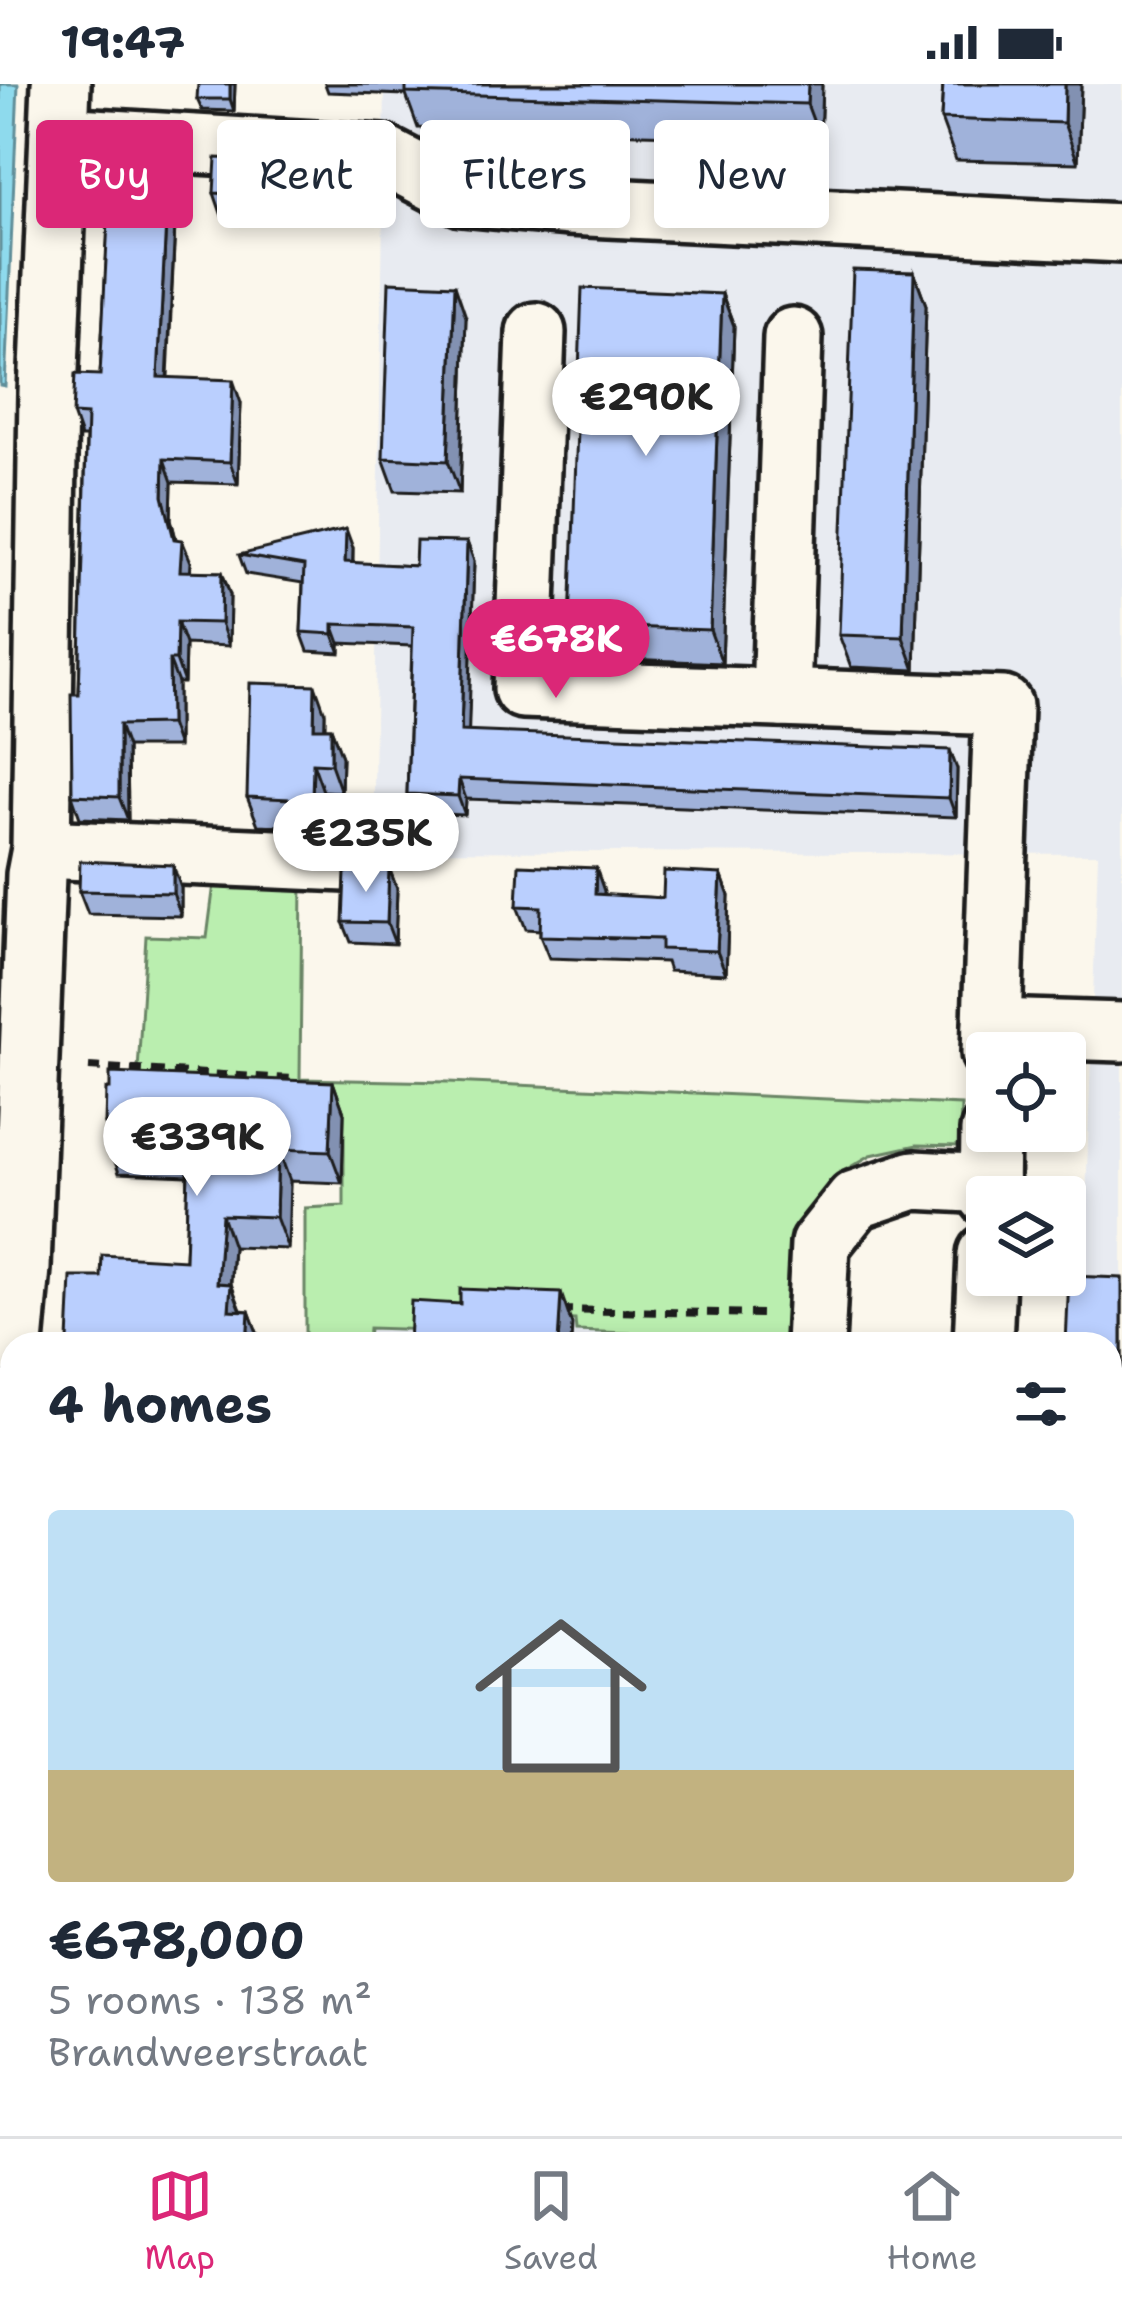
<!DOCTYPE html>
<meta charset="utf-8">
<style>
body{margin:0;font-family:"Shantell Sans",sans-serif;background:#f2f2f3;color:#1f2937;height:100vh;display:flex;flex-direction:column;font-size:45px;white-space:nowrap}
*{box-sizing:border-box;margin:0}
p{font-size:39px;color:#747a83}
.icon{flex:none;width:66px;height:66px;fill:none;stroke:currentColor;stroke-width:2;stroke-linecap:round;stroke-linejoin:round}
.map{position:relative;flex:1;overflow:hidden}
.side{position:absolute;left:0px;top:1248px;width:1122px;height:804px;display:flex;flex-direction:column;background:#fff;border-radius:36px 36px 0 0;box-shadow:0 6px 18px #0003}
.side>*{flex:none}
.guide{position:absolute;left:36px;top:36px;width:1050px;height:108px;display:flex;gap:24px}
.fabs{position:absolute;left:966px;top:948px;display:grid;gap:24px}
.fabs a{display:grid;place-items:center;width:120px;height:120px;border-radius:12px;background:#fff;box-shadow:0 6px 18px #0003;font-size:60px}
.price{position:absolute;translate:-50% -102px;padding:0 27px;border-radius:42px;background:#fff;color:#222;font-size:39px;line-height:78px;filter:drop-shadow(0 3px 6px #0008)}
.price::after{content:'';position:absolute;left:50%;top:72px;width:36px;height:27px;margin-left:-18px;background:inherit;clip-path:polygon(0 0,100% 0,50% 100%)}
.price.on{background:#db2777;color:#fff}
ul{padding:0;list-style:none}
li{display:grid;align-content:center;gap:24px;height:636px;padding:0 48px}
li+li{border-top:3px solid #e0e1e3}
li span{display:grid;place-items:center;height:372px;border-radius:12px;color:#555}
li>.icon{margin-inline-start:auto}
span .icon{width:216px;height:216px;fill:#fffc;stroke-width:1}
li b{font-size:51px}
h2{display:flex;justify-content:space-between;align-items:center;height:144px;padding:0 48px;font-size:51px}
.chip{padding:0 42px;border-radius:12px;background:#fff;box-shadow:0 6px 18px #0003;font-size:42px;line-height:108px}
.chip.on{background:#db2777;color:#fff}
.status{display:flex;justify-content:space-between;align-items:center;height:84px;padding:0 60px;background:#fff;direction:ltr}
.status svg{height:33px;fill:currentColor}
.dock{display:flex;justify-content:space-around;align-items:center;height:168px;border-top:3px solid #e0e1e3;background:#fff;font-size:33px;color:#747a83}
.dock a{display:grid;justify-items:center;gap:6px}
.dock .on{color:#db2777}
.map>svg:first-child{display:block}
</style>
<div class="status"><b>19:47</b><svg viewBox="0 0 49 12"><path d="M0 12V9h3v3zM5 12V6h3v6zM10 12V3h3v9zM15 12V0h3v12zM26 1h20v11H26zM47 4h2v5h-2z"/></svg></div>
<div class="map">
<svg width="1122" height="2052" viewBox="0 0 1122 2052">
<rect width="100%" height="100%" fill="#fbf7ec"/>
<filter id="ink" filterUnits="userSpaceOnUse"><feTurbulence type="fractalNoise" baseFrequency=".00833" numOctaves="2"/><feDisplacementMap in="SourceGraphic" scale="24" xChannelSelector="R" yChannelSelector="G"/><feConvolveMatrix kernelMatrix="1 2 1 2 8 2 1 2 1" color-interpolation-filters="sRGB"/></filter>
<g filter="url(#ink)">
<g fill="#e8ebf1">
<polygon points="385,0 1122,0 1122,1692 1110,1692 1110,1260 1081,1260 1098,770 373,767"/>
<polygon points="464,1232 576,1236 577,1247 754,1254 753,1260 264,1260 264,1252 367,1256 368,1244 463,1247"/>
</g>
<polygon fill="#baeeaf" stroke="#6b8566" stroke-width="3" points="215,792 302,796 300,995 448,998 961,1021 960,1062 917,1061 871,1071 835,1092 790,1149 791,1260 754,1260 753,1254 576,1247 575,1236 465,1232 463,1247 369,1244 368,1256 305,1253 305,1124 344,1122 344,1030 136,1021 146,852 207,854"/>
<polygon fill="#8edaed" stroke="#608e99" stroke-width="3" points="0,0 18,0 5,302 0,301"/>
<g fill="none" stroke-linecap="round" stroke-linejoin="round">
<defs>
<g id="minor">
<polyline points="59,52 383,71 462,112 568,122 1122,149"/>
<polyline points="536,248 523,605 1003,622 991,969"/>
<polyline points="781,614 793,253"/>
<polyline points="41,765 347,778"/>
<polyline points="992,944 1122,948"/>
<polyline points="989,1113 990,1047"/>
<polyline points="14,1260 21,1184 36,791 41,765 48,309 61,0"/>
<polyline points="815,1260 820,1160 855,1116 914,1096 990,1100"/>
<polyline points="983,1260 987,1170"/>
<polyline points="1110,1729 1122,1729"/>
<polyline points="0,1786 12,1322"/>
<polyline points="330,2052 330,2040"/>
</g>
</defs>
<use href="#minor" stroke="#1c1c1c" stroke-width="66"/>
<g stroke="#1c1c1c" stroke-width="8" stroke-dasharray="12 9" stroke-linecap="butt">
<polyline points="89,983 292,995"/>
<polyline points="560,1226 767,1230"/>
</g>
<use href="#minor" stroke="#fbf7ec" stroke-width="57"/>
</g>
<g fill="#a0b2da" stroke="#1c1c1c" stroke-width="3">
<polygon points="235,0 234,27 202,26 197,15"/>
<polygon points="325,0 822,0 820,55 418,44 406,11 328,8"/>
<polygon points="943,0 1081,0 1078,79 956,76 941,35"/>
<polygon points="279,77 288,100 286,135 222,132 214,109"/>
<polygon points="172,82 180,105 179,140 175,140 168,293 241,319 238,400 172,398 171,435 176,455 191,478 190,488 222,488 230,511 229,562 185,560 184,599 178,599 178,663 127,663 128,736 80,734 72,711 79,610 86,353 81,353 73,330 100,291 108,146 102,130"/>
<polygon points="914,188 926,221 915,586 851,583 839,551"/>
<polygon points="722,210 734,242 722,579 582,573 570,541"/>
<polygon points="466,233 460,409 395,407 383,374"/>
<polygon points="467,458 474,477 468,648 957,685 956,733 466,715 465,731 414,729 407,710 412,562 340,559 340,569 308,567 301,548 303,499 246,490 239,471 353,464 353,479 415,482"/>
<polygon points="325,629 325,644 331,644 342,673 341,708 323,707 322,744 258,741 247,713"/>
<polygon points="389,784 397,805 395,860 351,858 343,838"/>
<polygon points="596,784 604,811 663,814 721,790 729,812 726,890 669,887 666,878 549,874 540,852 540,846 526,845 517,822"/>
<polygon points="181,804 181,832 88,830 79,807"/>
<polygon points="333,998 344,1029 342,1099 290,1097 288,1165 233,1163 231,1200 241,1226 249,1227 261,1260 69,1260 68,1257 101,1193 185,1176 188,1092 119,1089 108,1057 108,1048 105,1040"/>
<polygon points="1122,1194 1122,1324 1110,1323 1110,1260"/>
<polygon points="1110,1438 1122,1439 1122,1614 1110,1614"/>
</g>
<g fill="#8291b2" stroke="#1c1c1c" stroke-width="3">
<polygon points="230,0 235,0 234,27 230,15"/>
<polygon points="808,0 822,0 820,55 807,20"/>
<polygon points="1065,0 1081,0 1078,79 1064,39"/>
<polygon points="279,77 288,100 286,135 278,112"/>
<polygon points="172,82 180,105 179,140 171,117"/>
<polygon points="167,117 175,140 166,316 158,293"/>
<polygon points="914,188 926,221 915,586 903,553"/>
<polygon points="455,201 466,233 460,409 448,377"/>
<polygon points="722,210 734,242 722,579 710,546"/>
<polygon points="233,296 241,319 238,400 230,378"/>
<polygon points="164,375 172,398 171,435 181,475 182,456 191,478 189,510 180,487 163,412"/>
<polygon points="346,445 353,464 352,498 345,478"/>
<polygon points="467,458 474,477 468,666 461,647"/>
<polygon points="222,488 230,511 229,562 221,539"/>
<polygon points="177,538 185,560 184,599 176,576"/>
<polygon points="333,540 340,559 340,569 333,550"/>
<polygon points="169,576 178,599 178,663 170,640"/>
<polygon points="315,601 325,629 324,673 314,644"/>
<polygon points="119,641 127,663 128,736 119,713"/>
<polygon points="331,644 342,673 341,708 331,680"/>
<polygon points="950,666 957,685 956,733 949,714"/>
<polygon points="313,679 323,707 322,744 312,716"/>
<polygon points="459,695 466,715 465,731 458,712"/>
<polygon points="173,781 181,804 181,832 173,809"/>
<polygon points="389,784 397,805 395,860 387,839"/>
<polygon points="596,784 604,807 603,833 595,810"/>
<polygon points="721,790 729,812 726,890 717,867"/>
<polygon points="333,998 344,1029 342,1099 330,1067"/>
<polygon points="278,1065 290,1097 288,1165 276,1133"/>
<polygon points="222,1131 233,1163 228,1231 217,1199"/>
<polygon points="231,1200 243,1232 229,1226"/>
<polygon points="561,1209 572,1241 571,1260 558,1260"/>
<polygon points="249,1227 261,1259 261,1260 247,1260"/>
<polygon points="1110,1945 1117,1965 1115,2010 1110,1996"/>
<polygon points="92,2040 101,2040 101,2052 91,2052"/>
<polygon points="267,2040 277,2040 276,2052 267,2052"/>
<polygon points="1040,2040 1049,2040 1048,2052 1040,2052"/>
</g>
<g fill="#bacffe" stroke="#1c1c1c" stroke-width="3">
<polygon points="198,0 230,0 230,15 197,15"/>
<polygon points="406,0 808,0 807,20 406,9"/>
<polygon points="943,0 1065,0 1064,39 941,35"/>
<polygon points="216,74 279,77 278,112 214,109"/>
<polygon points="111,80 172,82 171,117 167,117 158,293 233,296 230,378 164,375 163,412 174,455 182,456 180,487 222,488 221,539 177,538 176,576 169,576 170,640 119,641 119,713 72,711 71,610 79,610 87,331 73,330 75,290 100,291 108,137 102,130 110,118"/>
<polygon points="853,186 914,188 903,553 839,551"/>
<polygon points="389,198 455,201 448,377 383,374"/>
<polygon points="582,204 722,210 710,546 570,541"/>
<polygon points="346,445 345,478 415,482 416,457 467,458 461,647 950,666 949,714 459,695 458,712 407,710 413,543 333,540 333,550 301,548 304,482 239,471"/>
<polygon points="250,599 315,601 314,644 331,644 331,680 313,679 312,716 247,713"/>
<polygon points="80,777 173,781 173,809 79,807"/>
<polygon points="519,781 596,784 595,810 663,814 664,787 721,790 717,867 661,865 661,855 540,852 541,823 517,822"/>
<polygon points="359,783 389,784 387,839 343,838 345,789"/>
<polygon points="110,989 333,998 330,1067 278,1065 276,1133 222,1131 217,1199 231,1200 229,1226 249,1227 247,1260 116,1260 68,1257 71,1193 101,1193 102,1171 185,1176 189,1061 108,1057 108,1040 105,1040 106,1005 110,1005"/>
<polygon points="1069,1192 1122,1194 1122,1283 1110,1283 1110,1260 1066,1260"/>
<polygon points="460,1205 561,1209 558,1260 409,1260 411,1217 460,1220"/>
<polygon points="1110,1438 1122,1439 1122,1582 1110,1582"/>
<polygon points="16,2040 92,2040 91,2052 15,2052"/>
<polygon points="206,2040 267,2040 267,2052 205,2052"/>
<rect x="390" y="2040" width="650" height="12"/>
</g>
</g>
</svg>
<div class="fabs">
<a><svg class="icon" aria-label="locate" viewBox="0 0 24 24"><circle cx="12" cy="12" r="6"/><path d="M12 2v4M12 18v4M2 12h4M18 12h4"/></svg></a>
<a><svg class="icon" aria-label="layers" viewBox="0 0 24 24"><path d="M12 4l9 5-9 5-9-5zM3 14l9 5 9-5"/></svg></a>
</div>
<b class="price" style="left:646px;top:375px">€290K</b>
<b class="price on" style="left:556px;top:617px">€678K</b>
<b class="price" style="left:366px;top:811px">€235K</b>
<b class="price" style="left:197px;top:1115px">€339K</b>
<div class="guide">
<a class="chip on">Buy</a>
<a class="chip">Rent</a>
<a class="chip">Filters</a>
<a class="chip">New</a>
</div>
<section class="side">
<h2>4 homes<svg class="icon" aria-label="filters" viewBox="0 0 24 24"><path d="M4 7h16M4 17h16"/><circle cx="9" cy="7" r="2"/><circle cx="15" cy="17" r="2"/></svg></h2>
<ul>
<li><span style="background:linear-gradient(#bfe0f5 70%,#c2b280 0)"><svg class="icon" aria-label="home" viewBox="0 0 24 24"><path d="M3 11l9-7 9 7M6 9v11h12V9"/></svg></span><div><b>€678,000</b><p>5 rooms · 138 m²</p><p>Brandweerstraat</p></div></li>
</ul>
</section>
</div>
<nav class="dock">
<a class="on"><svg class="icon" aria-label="map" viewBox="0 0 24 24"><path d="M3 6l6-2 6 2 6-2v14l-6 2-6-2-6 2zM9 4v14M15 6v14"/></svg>Map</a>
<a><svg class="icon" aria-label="saved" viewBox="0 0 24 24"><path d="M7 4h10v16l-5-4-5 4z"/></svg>Saved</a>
<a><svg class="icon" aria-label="home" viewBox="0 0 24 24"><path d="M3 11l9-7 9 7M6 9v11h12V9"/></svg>Home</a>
</nav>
